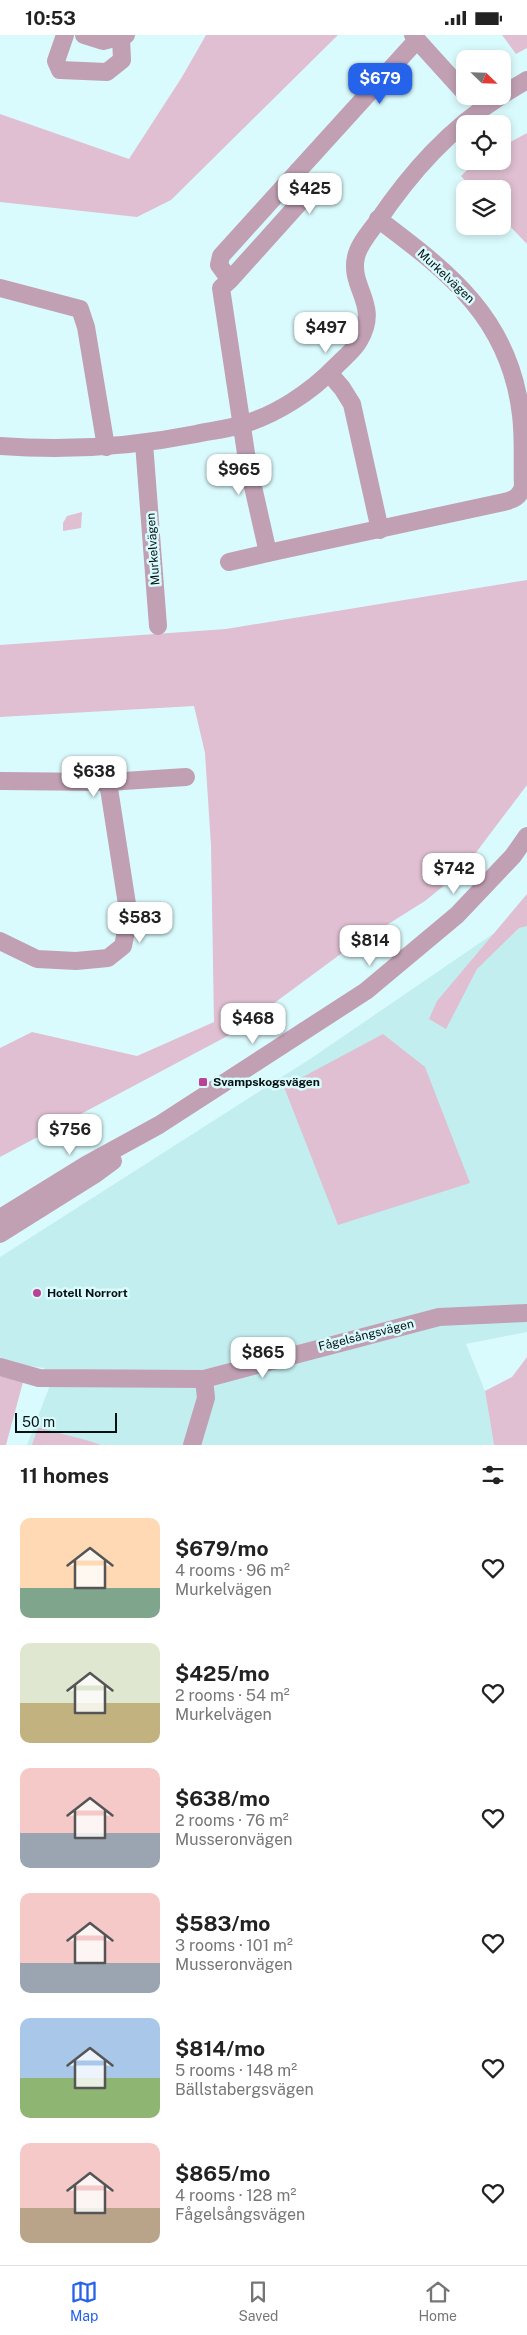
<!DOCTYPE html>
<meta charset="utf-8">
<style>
body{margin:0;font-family:"Public Sans",sans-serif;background:#f6f6f6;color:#222;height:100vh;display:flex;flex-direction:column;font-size:19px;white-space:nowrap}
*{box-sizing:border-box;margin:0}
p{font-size:16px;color:#767676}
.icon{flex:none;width:28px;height:28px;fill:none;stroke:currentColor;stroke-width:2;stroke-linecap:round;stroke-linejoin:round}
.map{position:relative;height:1410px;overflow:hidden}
.side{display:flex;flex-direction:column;background:#fff;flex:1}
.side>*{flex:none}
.needle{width:32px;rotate:113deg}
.tools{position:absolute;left:456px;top:15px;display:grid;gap:10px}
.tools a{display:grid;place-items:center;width:55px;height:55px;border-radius:10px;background:#fff;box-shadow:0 2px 8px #0003;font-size:25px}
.scale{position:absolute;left:15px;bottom:12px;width:102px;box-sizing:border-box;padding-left:5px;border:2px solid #061112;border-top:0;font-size:14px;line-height:18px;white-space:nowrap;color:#061112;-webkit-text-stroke:4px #dafbfd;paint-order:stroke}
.price{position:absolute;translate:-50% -42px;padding:0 11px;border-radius:10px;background:#fff;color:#222;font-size:16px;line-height:32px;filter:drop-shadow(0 1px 2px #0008)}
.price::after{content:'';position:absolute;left:50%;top:30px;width:15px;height:11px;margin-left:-8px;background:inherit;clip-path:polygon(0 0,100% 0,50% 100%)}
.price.active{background:#2563eb;color:#fff}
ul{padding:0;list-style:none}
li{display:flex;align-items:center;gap:15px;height:125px;padding:0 20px}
li span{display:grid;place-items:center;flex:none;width:140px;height:100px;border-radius:10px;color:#555}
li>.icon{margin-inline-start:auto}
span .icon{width:60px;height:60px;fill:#fffc;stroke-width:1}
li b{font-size:21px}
h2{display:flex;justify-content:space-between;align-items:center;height:60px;padding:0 20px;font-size:21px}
.status{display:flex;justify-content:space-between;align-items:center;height:35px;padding:0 25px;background:#fff;direction:ltr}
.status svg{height:14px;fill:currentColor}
.tab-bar{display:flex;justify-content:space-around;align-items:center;height:70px;border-top:1px solid #e0e0e0;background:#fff;font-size:14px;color:#767676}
.tab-bar a{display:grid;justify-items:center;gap:2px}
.tab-bar .active{color:#2563eb}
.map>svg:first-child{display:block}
</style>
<div class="status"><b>10:53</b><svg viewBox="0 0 49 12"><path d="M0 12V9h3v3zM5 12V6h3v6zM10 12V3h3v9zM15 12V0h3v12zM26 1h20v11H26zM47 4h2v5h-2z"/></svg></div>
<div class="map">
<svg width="527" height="1410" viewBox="0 0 527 1410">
<rect width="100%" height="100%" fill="#dafbfd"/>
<polygon fill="#c3eef0" points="525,877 527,878 527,1297 466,1309 485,1356 494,1410 27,1410 50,1350 44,1333 14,1329 0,1324 0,1222 313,1022"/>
<g fill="#dfbfd1">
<polygon points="206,0 338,0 171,165 137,182 0,167 0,79 129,124 182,42"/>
<polygon points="502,0 527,0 527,13 516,19"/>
<polygon points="527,98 527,209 503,184 502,154 473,154 461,141 476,126 502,126 503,111"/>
<polygon points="82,477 81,493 63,496 63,488 67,481"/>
<polygon points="527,545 527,750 462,836 425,866 342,918 235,997 0,1122 0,1013 32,997 137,1021 214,987 211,810 205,718 194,671 0,682 0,610 226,594"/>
<polygon points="527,859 527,891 519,893 477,934 446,994 429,984 437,966"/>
<polygon points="383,999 425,1032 470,1148 338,1190 284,1052"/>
<polygon points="527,1322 527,1410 494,1410 485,1356 512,1342"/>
<polygon points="0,1341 23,1347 6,1410 0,1410"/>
<path d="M38,1392C60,1399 79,1402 101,1410H32Z"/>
</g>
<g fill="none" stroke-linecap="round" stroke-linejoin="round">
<g stroke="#c1a0b3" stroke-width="18">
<polyline points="65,0 56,26 60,35 107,37 122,25 121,3"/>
<polyline points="84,0 103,6 126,0"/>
<polyline points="417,5 465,58"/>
<polyline points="502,60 527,45"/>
<polyline points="298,136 417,5 413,0"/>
<polyline points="0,253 80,274 86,292 106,412"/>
<polyline points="329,338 342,353 352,369 380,495"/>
<polyline points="144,408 158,591"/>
<path d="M0,411C66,416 131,412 196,399C211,396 226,394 241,390C276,380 311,357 336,331C344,323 354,315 359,306C381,269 349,254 356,222C359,209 369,198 377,187C411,137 449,94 501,61"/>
<path d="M268,518L504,467C515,464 519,462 523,452C522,428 524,403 521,380C510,284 450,238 378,184"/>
<polyline points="229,527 268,518 247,425 221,253 230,245 302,165 302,151 298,136 221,221 219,230 230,245"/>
<polyline points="0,746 108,747 186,742"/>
<polyline points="0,906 37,924 76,926 108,923 123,911 129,882 108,747"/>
<polyline points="0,1183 86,1130 159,1090 366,956 457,880 513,821 527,801"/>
<polyline points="0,1199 94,1140 113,1126"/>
<polyline points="0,1332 39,1343 204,1344 439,1282 527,1278"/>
<polyline points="192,1410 206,1363 204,1344"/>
</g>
</g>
<g fill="#bb4194" stroke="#dafbfd" stroke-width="2">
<rect x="198" y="1042" width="10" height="10" rx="2.5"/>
<circle cx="37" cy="1258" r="5"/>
</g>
<g text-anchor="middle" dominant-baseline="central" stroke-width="5" stroke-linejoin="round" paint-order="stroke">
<g font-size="12" fill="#061112" stroke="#dafbfd">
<text transform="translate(446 241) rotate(43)">Murkelvägen</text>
<text transform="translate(153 514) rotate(-94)">Murkelvägen</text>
<text transform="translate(366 1300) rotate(-14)">Fågelsångsvägen</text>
</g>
<g font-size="12" font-weight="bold" fill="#061112" stroke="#dafbfd" text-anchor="start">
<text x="213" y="1047">Svampskogsvägen</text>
<text x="47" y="1258">Hotell Norrort</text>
</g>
</g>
</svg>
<div class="tools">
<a><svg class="needle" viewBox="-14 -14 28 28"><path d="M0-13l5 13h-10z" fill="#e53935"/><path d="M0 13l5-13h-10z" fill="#767676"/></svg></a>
<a><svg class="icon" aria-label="locate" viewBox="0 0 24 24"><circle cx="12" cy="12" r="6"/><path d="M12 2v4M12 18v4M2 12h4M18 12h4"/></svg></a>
<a><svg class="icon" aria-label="layers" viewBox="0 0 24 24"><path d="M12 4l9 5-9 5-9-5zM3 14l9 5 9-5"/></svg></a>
</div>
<div class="scale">50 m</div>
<b class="price active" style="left:380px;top:70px">$679</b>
<b class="price" style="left:310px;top:180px">$425</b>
<b class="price" style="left:326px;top:319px">$497</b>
<b class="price" style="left:239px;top:461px">$965</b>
<b class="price" style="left:94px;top:763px">$638</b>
<b class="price" style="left:454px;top:860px">$742</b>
<b class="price" style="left:140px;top:909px">$583</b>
<b class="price" style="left:370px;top:932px">$814</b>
<b class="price" style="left:253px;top:1010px">$468</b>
<b class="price" style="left:70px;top:1121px">$756</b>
<b class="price" style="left:263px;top:1344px">$865</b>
</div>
<section class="side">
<h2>11 homes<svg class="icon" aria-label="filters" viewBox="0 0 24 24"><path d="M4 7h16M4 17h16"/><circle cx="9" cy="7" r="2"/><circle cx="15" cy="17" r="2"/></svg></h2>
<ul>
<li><span style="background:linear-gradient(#ffd9b3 70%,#7fa58c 0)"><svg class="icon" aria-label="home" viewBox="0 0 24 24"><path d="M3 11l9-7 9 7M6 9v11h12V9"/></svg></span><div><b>$679/mo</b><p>4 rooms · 96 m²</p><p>Murkelvägen</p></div><svg class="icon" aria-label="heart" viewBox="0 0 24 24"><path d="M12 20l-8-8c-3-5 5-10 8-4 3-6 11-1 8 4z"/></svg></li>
<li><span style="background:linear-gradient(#dfe7d0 60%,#c2b280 0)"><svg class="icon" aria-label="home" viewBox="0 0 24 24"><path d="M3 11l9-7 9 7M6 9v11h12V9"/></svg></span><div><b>$425/mo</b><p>2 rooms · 54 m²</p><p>Murkelvägen</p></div><svg class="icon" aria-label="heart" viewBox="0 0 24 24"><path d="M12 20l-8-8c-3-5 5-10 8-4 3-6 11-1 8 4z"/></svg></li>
<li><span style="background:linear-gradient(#f6c9c9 65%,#9aa5b1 0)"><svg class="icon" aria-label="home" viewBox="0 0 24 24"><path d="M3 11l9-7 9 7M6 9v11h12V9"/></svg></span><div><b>$638/mo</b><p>2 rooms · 76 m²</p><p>Musseronvägen</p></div><svg class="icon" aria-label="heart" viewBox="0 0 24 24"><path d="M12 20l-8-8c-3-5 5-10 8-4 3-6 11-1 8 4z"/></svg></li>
<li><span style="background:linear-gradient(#f6c9c9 70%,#9aa5b1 0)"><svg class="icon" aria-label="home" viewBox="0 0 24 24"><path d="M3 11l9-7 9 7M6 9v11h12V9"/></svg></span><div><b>$583/mo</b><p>3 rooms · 101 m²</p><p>Musseronvägen</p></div><svg class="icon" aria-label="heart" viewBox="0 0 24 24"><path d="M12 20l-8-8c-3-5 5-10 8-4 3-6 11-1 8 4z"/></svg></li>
<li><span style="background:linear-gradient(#a9c7e8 60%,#8fb573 0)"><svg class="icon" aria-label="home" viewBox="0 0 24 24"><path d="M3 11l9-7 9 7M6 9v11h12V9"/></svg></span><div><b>$814/mo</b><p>5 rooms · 148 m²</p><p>Bällstabergsvägen</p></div><svg class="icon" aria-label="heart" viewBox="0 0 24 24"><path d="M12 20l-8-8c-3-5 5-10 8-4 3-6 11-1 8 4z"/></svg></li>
<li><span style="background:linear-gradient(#f6c9c9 65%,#b9a48a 0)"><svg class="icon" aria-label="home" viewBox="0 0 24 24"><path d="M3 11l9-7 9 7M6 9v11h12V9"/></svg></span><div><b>$865/mo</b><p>4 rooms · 128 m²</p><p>Fågelsångsvägen</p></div><svg class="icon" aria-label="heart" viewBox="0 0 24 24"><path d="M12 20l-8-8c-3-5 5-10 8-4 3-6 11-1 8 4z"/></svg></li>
</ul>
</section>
<nav class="tab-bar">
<a class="active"><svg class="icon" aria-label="map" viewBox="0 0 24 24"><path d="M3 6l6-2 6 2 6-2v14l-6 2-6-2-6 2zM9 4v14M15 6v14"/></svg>Map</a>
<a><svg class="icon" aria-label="saved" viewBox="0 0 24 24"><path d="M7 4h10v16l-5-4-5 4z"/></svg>Saved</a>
<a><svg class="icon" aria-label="home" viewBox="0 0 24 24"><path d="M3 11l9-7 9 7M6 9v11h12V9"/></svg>Home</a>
</nav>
